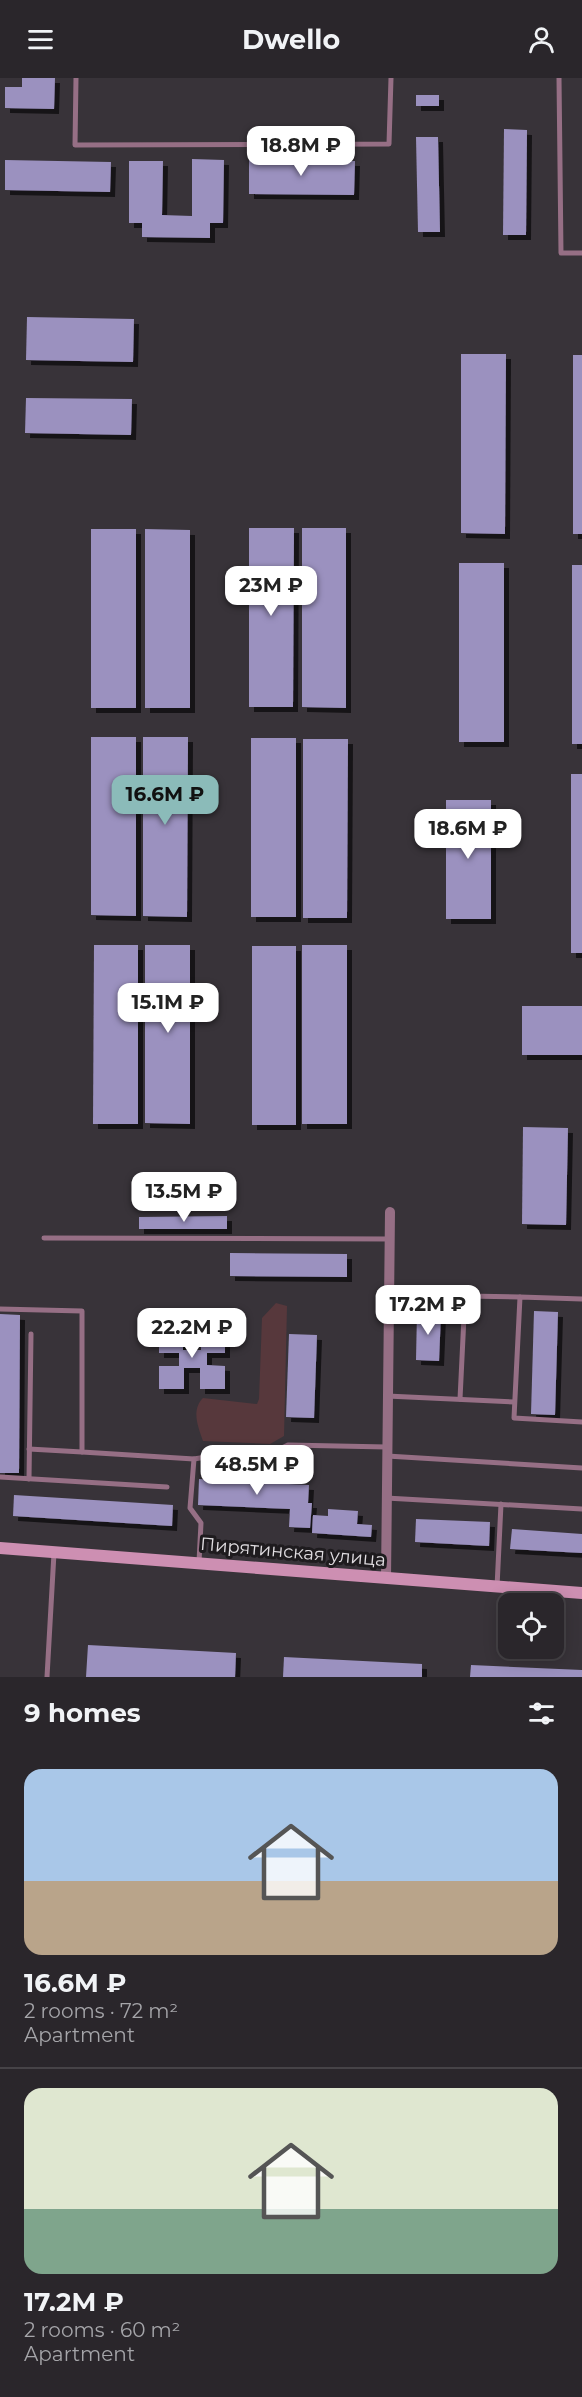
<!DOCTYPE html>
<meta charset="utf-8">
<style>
body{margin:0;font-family:Montserrat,sans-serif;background:#322e33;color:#f1f3f6;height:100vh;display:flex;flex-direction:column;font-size:22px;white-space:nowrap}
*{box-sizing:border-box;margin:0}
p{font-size:20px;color:#a5a5a9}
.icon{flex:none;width:33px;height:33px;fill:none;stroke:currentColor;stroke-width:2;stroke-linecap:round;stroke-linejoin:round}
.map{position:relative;height:1599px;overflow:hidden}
.sheet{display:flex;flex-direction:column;background:#2a262b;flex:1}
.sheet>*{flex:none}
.tools{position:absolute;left:498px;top:1515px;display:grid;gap:12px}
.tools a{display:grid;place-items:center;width:66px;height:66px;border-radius:12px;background:#2a262b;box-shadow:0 3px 15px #0003,0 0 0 2px #464347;font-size:30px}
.price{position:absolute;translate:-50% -51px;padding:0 14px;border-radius:12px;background:#fff;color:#222;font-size:20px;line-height:39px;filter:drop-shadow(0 2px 3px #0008)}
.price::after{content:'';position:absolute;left:50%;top:36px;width:18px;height:14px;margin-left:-9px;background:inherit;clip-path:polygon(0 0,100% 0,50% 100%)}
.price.current{background:#8bbbb9;color:#111}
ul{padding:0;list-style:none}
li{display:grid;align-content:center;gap:12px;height:318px;padding:0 24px}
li+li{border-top:2px solid #464347}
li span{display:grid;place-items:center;height:186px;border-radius:18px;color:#555}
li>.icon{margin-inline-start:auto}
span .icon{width:108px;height:108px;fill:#fffc;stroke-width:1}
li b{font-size:26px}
h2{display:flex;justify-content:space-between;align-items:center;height:72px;padding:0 24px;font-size:26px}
header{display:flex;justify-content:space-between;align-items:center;height:78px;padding:0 24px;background:#2a262b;font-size:27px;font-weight:700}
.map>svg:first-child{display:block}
</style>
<header><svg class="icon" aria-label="menu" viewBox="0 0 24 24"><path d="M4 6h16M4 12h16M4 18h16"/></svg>Dwello<svg class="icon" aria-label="person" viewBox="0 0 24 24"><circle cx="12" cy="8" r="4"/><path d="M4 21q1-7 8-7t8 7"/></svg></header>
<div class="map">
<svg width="582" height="1599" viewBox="0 0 582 1599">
<defs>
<filter id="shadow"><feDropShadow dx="5" dy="5" stdDeviation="0" flood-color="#0009"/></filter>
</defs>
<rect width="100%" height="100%" fill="#383339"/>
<path fill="#57383c" d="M276,1225L287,1228L284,1358L270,1366L203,1363C198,1349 191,1332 203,1320L257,1326L259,1321L262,1240Z"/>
<g fill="#9b91bf" filter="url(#shadow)">
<polygon points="22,0 55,0 54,31 5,30 5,9 22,9"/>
<rect x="416" y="17" width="23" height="11"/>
<polygon points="504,51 527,52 526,157 503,157"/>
<polygon points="416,59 438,59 440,154 418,154"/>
<polygon points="192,81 224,82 223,145 210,145 210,160 142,159 142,145 129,145 129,83 163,83 162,137 192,138"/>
<polygon points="249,81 355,83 354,117 249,116"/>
<polygon points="5,82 111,84 110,114 5,112"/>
<polygon points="27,239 134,241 133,284 26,282"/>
<polygon points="461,276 506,276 505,456 461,455"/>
<rect x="573" y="277" width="9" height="179"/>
<polygon points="26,320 132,321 131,357 25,355"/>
<polygon points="249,450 294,450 293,629 249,629"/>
<polygon points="302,450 346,450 346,630 302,629"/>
<rect x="91" y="451" width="45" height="179"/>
<polygon points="145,451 190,452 190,630 145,630"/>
<rect x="459" y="485" width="45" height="179"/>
<rect x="572" y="487" width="10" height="179"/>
<polygon points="91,659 136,659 136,838 91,837"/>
<polygon points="143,659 188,659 187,839 143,838"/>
<rect x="251" y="660" width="45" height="179"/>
<polygon points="303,661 348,661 347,840 303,840"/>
<rect x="571" y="696" width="11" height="179"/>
<rect x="446" y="722" width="45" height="119"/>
<polygon points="94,867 138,867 138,1046 93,1046"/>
<polygon points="145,867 190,867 190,1046 145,1045"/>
<rect x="302" y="867" width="45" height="179"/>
<rect x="252" y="868" width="44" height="179"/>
<rect x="522" y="928" width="60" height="49"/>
<polygon points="523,1049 568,1050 566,1147 522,1146"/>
<polygon points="227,1138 227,1151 139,1151 139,1139"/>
<polygon points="230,1175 347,1176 347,1199 230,1198"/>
<polygon points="534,1233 558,1234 555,1337 531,1336"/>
<polygon points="417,1234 441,1235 439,1283 416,1282"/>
<polygon points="0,1236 20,1237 19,1395 0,1395"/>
<polygon points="159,1251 183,1251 183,1272 201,1272 201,1251 225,1251 225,1275 207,1275 207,1287 225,1288 225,1311 200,1311 200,1290 184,1290 184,1311 159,1311 159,1288 179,1288 179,1275 159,1275"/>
<polygon points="289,1256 317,1257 314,1340 286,1339"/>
<polygon points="219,1391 249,1393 248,1404 309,1407 308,1425 312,1425 310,1450 289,1449 290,1431 198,1427 199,1401 218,1402"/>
<polygon points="14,1417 173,1427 172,1448 13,1438"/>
<polygon points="328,1431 358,1433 357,1446 372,1447 371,1459 312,1455 313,1437 328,1438"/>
<polygon points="416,1441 490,1444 489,1468 415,1464"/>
<polygon points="512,1451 582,1456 582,1475 510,1471"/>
<polygon points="88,1567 236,1575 235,1599 86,1599"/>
<polygon points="284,1579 422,1586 422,1599 283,1599"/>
<polygon points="471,1587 582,1592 582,1599 470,1599"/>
</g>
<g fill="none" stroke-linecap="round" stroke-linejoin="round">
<g stroke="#966f85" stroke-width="5">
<polyline points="76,0 75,67 389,66 391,0"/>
<polyline points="559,0 561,175 582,175"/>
<polyline points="44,1160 390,1161"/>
<polyline points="582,1221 520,1219 514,1340 582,1344"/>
<polyline points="0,1231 82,1233 82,1374 194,1381 206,1379 253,1384 288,1367 387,1369"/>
<polyline points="387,1318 514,1324"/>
<polyline points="460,1321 465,1218 520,1219"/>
<polyline points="29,1371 82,1374"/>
<polyline points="387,1378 582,1390"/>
<polyline points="194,1381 190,1430 201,1445 199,1484"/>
<polyline points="0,1399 167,1409"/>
<polyline points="29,1401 31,1256"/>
<polyline points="386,1420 582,1431"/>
<polyline points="497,1509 501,1426"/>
<polyline points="47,1599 54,1475"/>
</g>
<polyline stroke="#966f85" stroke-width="10" points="386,1500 390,1134"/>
<polyline stroke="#cd8fb2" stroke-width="12" points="0,1470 582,1515"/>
</g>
<g text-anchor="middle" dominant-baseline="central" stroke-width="6" stroke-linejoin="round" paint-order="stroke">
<g font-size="18" fill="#e0dde1" stroke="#1e1b1e">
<text transform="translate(293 1474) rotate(5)">Пирятинская улица</text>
</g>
</g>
</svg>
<div class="tools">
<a><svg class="icon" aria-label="locate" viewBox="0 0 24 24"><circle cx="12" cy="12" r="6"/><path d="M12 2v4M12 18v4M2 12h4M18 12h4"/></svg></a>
</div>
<b class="price" style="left:301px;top:99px">18.8M ₽</b>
<b class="price" style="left:271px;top:539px">23M ₽</b>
<b class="price current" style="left:165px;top:748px">16.6M ₽</b>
<b class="price" style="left:468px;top:782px">18.6M ₽</b>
<b class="price" style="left:168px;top:956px">15.1M ₽</b>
<b class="price" style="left:184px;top:1145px">13.5M ₽</b>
<b class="price" style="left:428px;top:1258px">17.2M ₽</b>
<b class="price" style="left:192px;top:1281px">22.2M ₽</b>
<b class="price" style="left:257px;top:1418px">48.5M ₽</b>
</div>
<section class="sheet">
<h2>9 homes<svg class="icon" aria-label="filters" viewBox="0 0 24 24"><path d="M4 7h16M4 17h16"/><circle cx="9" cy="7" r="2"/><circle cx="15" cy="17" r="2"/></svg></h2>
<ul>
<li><span style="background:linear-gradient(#a9c7e8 60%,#b9a48a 0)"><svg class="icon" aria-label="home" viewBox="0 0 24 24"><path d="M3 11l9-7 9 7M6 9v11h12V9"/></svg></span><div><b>16.6M ₽</b><p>2 rooms · 72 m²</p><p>Apartment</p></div></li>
<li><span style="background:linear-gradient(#dfe7d0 65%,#7fa58c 0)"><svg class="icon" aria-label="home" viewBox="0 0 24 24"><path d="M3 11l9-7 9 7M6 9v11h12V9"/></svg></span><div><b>17.2M ₽</b><p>2 rooms · 60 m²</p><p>Apartment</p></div></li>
</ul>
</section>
